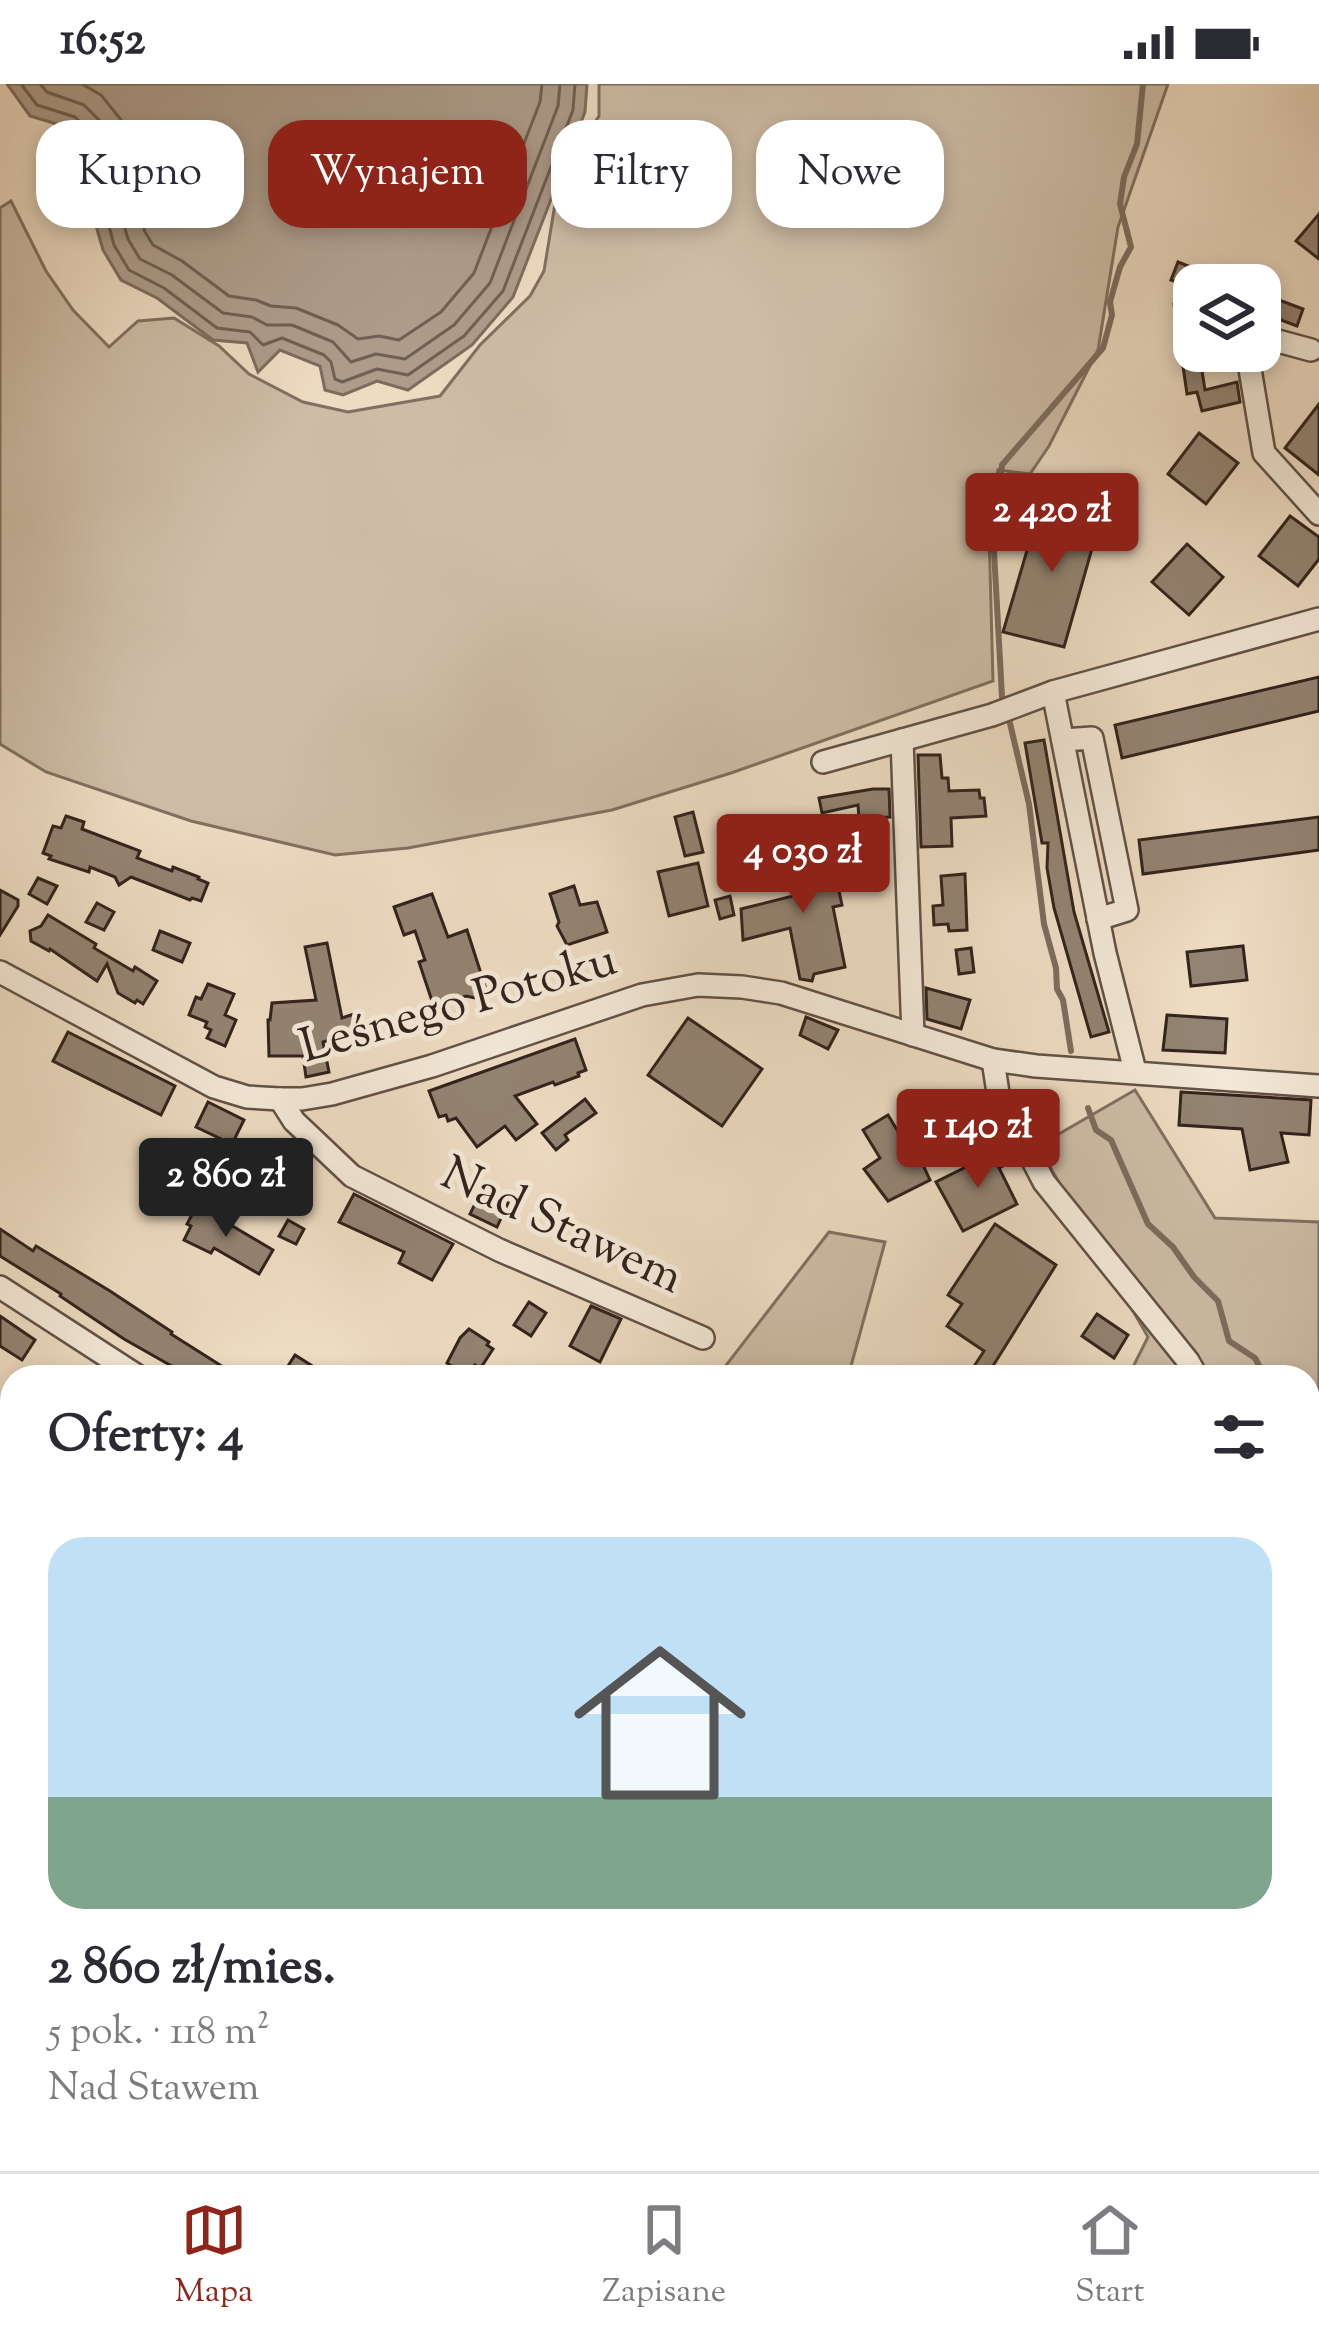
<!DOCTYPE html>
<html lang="pl">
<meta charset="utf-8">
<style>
body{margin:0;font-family:"Sorts Mill Goudy",serif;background:#f7f7f7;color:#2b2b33;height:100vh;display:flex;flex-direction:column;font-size:45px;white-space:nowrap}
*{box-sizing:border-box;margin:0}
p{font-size:39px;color:#7c7c81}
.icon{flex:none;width:66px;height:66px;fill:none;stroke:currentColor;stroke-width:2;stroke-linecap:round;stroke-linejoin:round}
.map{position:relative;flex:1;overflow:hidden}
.side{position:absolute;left:0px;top:1281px;width:1320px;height:807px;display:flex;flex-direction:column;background:#fff;border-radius:36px 36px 0 0;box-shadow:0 6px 18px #0003}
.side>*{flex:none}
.banner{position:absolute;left:36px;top:36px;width:1248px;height:108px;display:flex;gap:24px}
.controls{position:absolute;left:1173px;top:180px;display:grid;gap:24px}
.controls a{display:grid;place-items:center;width:108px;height:108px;border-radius:24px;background:#fff;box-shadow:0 6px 18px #0003;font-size:60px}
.price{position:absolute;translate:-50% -102px;padding:0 27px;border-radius:12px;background:#8f2418;color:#fff;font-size:39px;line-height:78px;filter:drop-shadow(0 3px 6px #0008)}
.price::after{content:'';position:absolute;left:50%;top:72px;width:36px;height:27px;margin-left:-18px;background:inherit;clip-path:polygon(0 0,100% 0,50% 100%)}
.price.on{background:#222;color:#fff}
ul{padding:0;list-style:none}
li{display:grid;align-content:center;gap:24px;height:636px;padding:0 48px}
li span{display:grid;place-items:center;height:372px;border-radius:36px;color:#555}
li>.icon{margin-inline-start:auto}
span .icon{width:216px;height:216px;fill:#fffc;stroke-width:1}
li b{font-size:51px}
h2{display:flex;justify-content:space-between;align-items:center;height:144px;padding:0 48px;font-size:51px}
.chip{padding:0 42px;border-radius:36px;background:#fff;box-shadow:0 6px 18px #0003;font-size:42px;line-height:108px}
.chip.on{background:#8f2418;color:#fff}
.status{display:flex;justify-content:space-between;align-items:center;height:84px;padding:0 60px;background:#fff;direction:ltr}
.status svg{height:33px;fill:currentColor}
.dock{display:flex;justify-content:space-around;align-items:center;height:168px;border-top:3px solid #e1e1e2;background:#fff;font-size:33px;color:#7c7c81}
.dock a{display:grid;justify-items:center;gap:6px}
.dock .on{color:#8f2418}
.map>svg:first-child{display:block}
</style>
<div class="status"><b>16:52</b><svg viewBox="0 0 49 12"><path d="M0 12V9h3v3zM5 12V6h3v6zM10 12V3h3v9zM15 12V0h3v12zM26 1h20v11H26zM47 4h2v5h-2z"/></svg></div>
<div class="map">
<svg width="1319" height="2087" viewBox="0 0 1319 2087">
<rect width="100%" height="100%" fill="#eddbc2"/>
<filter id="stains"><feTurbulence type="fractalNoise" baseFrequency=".00167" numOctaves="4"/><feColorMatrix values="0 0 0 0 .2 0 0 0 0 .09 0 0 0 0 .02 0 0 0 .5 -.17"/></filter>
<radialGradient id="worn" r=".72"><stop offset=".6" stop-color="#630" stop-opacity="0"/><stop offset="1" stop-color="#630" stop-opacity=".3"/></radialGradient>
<g fill="#cdbca6" stroke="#807061" stroke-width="3">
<polygon points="599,0 1168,0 1118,143 1098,266 1049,362 1030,390 998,386 989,447 993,597 731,689 612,726 408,764 335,771 191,737 46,688 0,660 0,124 11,117 46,187 73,226 109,263 138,237 174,234 219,262 249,290 303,318 348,328 440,312 480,261 530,212 544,187 555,120 579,63 599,32"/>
<polygon points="1135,1006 1215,1134 1319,1138 1319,1572 1308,1563 1308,1293 1128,1293 1148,1253 1038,1062"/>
<polygon points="829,1148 885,1158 848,1293 717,1293"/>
<polygon points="0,1460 12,1467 12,2076 1222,2076 1286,2087 0,2087"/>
</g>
<polygon fill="#ad9c8a" stroke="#7c6c5e" stroke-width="3" points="7,0 587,0 585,28 513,213 472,261 408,306 377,297 343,311 325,306 320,282 280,266 258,288 247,259 213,256 157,214 121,196 103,166 93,131 83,120 81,55 70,44 30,32"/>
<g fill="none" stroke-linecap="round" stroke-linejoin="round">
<g stroke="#706053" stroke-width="3">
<polyline points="21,0 37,21 75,33 91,49 95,114 105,127 114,161 129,186 164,204 217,244 250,248 263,261 282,254 324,271 331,278 335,295 342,298 377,285 408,291 464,252 503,207 573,26 575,0"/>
<polyline points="40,0 47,8 84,21 104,41 108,53 109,108 118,121 128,155 140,175 172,191 223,229 252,233 267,241 292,241 333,258 351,278 376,270 405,275 454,241 490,199 558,22 560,0"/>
<polyline points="82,0 101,11 122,37 126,51 127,101 136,118 145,148 153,161 182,177 229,212 256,216 271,222 296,224 338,241 358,255 379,252 399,256 441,228 474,189 540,18 542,0"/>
</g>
<g stroke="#7c6c5e" stroke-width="6">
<polyline points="1002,613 993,449 1002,381 1103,264 1112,231 1110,218 1120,183 1131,163 1120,120 1124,93 1137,60 1143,0"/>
<polyline points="1009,635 1029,720 1044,840 1056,884 1057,905 1063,916 1071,967"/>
<polyline points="1088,1024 1096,1046 1111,1056 1148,1140 1173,1163 1194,1193 1218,1217 1229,1257 1255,1274 1265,1293"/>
<polyline points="1308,1360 1319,1367"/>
<polyline points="0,1640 12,1650"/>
<polyline points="348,2076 355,2087"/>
</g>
</g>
<g fill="#938372" stroke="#32231c" stroke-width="3">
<polygon points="1319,130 1319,175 1296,157"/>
<polygon points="1178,178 1234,200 1233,201 1194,201 1194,204 1171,196"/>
<polygon points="1260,209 1303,225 1297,242 1260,228"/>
<polygon points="1194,218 1194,267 1199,267 1205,306 1237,298 1240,318 1202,327 1197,308 1187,310 1174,220"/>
<polygon points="1319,320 1319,391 1285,364"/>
<polygon points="1199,349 1238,379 1206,420 1168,390"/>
<polygon points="1041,419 1082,432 1083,428 1101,433 1064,563 1003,548"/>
<polygon points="1290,432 1319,453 1319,475 1298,502 1259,472"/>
<polygon points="1187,460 1223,493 1189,531 1152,498"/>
<polygon points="1319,593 1319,627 1122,674 1115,641"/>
<polygon points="1044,656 1074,828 1109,948 1091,953 1054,824 1047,784 1048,759 1042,759 1025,659"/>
<polygon points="918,671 940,671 942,694 948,694 949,707 979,706 980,714 984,714 986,732 951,734 952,762 921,763"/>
<polygon points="873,705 889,705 890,733 859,735 858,721 822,729 819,714"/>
<polygon points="693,728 703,768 685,772 675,733"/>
<polygon points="66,732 84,738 82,745 140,767 137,774 172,787 173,783 199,793 198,795 208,799 201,817 192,814 190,816 131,793 119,801 115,793 90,783 89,788 49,775 51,772 43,769 53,742 61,744"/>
<polygon points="1319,733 1319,766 1143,790 1139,756"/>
<polygon points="809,763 813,783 833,779 842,821 833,823 845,883 814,890 812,897 800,895 790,844 743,856 741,825 793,812 784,768"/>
<polygon points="698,779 708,822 669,832 658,788"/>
<polygon points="965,790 967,846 949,847 948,840 934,841 933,822 943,821 941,792"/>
<polygon points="38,794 57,802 47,820 29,810"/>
<polygon points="574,802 580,821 597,818 607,848 567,861 557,842 559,838 550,810"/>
<polygon points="0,806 18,816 18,822 0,851"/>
<polygon points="432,810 448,853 467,846 485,902 485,908 480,915 466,912 434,923 419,878 425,876 415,847 404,851 394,823"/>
<polygon points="730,812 734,831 720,835 715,816"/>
<polygon points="97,819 114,828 104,846 86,838"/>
<polygon points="48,831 96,860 94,864 133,887 135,883 157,897 143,920 137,916 135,919 118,909 107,880 97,897 50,865 49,867 31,857 30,847 41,842"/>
<polygon points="160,847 190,859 182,878 153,866"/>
<polygon points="327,859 342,934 360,928 365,944 323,958 329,988 306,993 303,972 269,972 268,936 270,936 272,919 316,916 305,863"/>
<polygon points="1243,862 1247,896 1191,902 1187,868"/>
<polygon points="971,864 974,888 959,890 956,866"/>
<polygon points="208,900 234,910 225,931 236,936 225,962 207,954 211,946 205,943 207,938 189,931 196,913 201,915"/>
<polygon points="926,904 970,916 961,945 927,935"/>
<polygon points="1167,931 1227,935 1225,969 1163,966"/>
<polygon points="806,933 838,946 828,965 800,951"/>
<polygon points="688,934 762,985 722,1042 648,991"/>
<polygon points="68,948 175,1002 161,1031 53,977"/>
<polygon points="575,955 586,986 578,989 579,992 555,1001 553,998 515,1012 537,1040 516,1056 505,1042 477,1063 456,1034 448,1037 446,1031 439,1033 429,1007"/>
<polygon points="1181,1008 1311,1016 1309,1051 1281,1049 1288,1078 1250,1086 1242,1045 1179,1041"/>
<polygon points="585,1015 596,1029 565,1051 568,1056 556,1066 542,1049"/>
<polygon points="208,1018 244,1036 232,1060 196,1043"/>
<polygon points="888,1031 905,1059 912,1057 930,1096 888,1117 864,1085 880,1074 863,1046"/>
<polygon points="1004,1064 1011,1078 999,1084 1017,1120 963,1147 936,1098"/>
<polygon points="163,1071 177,1080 181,1072 199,1081 185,1110 160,1094 157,1098 145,1090 154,1076 158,1078"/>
<polygon points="285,1072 310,1084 300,1106 275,1093"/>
<polygon points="482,1106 508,1119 497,1143 470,1130"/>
<polygon points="354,1110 453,1160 432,1196 399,1179 404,1168 339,1138"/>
<polygon points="197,1121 273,1166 259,1190 214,1164 211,1169 184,1156 191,1142 187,1140"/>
<polygon points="288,1136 304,1145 296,1160 279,1152"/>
<polygon points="995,1140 1056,1181 986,1293 967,1293 984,1267 947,1242 962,1220 948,1211"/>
<polygon points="0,1145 33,1167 36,1162 110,1207 172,1248 171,1250 239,1293 191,1293 124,1255 60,1212 61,1210 0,1172"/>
<polygon points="529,1218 546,1229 531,1252 514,1241"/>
<polygon points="591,1222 621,1235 600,1278 570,1262"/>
<polygon points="1097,1230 1128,1251 1114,1274 1082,1252"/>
<polygon points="0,1232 35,1256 22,1276 0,1262"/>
<polygon points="469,1245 489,1258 487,1261 493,1265 480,1285 475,1281 467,1293 447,1279 460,1254"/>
<polygon points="295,1271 314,1283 308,1293 281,1293"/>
</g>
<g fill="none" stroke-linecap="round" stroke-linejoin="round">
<defs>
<g id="minor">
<polyline points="1260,255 1263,253 1311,266"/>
<polyline points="1251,267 1250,285 1264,369 1319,430"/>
<polyline points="1053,608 1105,869 1135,987"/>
<polyline points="902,656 913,951"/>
<polyline points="1063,656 1092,654 1127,826 1098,835"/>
<polyline points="823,678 992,631 1053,608 1319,535"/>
<polyline points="0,888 214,1003 247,1013 280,1015 302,1015 332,1010 432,982 642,911 698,901 742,903 781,909 993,976 1036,982 1319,1002"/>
<polyline points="993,976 998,1009 1044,1098 1188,1277 1197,1293"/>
<polyline points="280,1015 294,1037 352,1092 499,1166 703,1254"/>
<polyline points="0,1203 139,1293"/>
<polyline points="0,1451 12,1459"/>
<polyline points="0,1530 12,1539"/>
<polyline points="1308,1556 1319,1564"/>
<polyline points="1308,1904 1319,1887"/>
<polyline points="707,2087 716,2076"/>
</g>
</defs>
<use href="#minor" stroke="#615146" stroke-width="26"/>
<use href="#minor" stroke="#f3e8d7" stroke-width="21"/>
</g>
<g text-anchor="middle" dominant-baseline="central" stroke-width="10" stroke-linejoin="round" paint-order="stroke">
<g font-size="48" fill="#32231c" stroke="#f3e8d7">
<text transform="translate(459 922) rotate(-16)">Leśnego Potoku</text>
<text transform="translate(561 1144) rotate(25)">Nad Stawem</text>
</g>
</g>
<rect width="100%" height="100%" filter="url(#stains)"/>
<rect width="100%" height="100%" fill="url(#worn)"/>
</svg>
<div class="controls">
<a><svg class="icon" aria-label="layers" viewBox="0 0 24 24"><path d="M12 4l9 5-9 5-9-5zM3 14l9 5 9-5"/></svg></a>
</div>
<b class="price" style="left:1052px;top:491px">2 420 zł</b>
<b class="price" style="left:803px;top:832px">4 030 zł</b>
<b class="price" style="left:978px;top:1107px">1 140 zł</b>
<b class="price on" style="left:226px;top:1156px">2 860 zł</b>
<div class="banner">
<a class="chip">Kupno</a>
<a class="chip on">Wynajem</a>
<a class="chip">Filtry</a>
<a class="chip">Nowe</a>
</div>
<section class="side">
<h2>Oferty: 4<svg class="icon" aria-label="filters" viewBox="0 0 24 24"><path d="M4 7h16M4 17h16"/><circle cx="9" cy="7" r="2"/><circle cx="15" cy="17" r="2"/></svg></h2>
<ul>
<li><span style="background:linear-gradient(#bfe0f5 70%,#7fa58c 0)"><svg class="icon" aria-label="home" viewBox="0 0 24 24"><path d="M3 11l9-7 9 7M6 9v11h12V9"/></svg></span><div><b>2 860 zł/mies.</b><p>5 pok. · 118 m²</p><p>Nad Stawem</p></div></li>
</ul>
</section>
</div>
<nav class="dock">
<a class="on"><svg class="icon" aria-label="map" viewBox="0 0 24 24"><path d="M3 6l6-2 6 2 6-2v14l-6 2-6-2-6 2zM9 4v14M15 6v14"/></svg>Mapa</a>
<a><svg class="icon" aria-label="saved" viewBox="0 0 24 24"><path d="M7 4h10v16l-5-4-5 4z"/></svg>Zapisane</a>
<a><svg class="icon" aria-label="home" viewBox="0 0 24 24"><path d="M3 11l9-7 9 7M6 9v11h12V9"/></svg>Start</a>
</nav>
